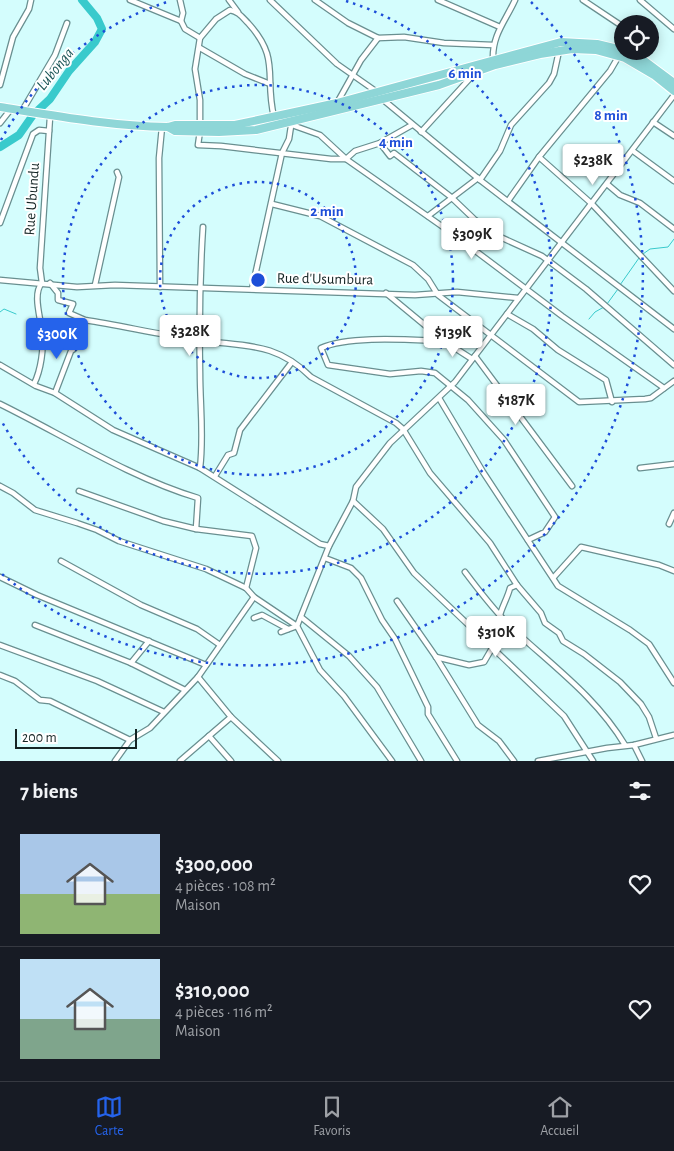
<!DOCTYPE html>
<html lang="fr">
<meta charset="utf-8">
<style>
body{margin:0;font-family:"Alegreya Sans",sans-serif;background:#242831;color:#f1f3f6;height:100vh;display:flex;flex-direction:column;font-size:19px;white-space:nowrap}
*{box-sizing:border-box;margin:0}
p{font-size:16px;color:#9ea1a6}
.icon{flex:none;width:28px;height:28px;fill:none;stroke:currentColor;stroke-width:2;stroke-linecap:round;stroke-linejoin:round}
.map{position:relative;height:761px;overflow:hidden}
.sheet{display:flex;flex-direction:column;background:#171b24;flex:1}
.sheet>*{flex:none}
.buttons{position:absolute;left:614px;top:15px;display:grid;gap:10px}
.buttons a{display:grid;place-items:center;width:45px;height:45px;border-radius:50%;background:#171b24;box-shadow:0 2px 12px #0003;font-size:25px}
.scale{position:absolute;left:15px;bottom:12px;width:122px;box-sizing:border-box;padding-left:5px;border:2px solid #152525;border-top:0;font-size:14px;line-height:18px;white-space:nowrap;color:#152525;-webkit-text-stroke:4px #fff;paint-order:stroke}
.price{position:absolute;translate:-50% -42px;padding:0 11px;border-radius:5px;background:#fff;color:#222;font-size:16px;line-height:32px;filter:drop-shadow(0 1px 2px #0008)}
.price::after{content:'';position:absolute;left:50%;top:30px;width:15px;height:11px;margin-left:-8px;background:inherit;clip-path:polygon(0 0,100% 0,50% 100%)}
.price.on{background:#2563eb;color:#fff}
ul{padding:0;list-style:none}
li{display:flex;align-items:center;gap:15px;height:125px;padding:0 20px}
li+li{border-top:1px solid #363941}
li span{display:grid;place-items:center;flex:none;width:140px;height:100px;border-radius:0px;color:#555}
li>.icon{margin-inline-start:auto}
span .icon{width:60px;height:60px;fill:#fffc;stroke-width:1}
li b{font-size:21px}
h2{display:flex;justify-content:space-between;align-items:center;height:60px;padding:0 20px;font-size:21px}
.tab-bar{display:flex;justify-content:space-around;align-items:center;height:70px;border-top:1px solid #363941;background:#171b24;font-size:14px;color:#9ea1a6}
.tab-bar a{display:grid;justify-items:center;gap:2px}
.tab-bar .on{color:#2563eb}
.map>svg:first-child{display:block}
</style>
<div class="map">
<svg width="674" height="761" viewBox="0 0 674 761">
<rect width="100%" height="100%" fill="#d4fdfd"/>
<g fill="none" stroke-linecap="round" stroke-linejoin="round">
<g stroke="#39cacc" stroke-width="1">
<polyline points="643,254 650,249 668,247 674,239"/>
<polyline points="620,285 639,258"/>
<polyline points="607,304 618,289"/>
<polyline points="0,312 4,309 16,314"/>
<polyline points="589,319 595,312 604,307"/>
</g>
<polyline stroke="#39cacc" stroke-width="8" points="0,147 19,135 33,115 50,99 69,71 95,42 102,29 97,18 82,0"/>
<defs>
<g id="minor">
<polyline points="130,0 181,21 185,29 200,38"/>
<polyline points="180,0 183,13 181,21"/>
<polyline points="229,0 238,12"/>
<polyline points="270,0 337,64 377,92"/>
<polyline points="315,0 348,23 378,38 404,37 444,43 493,45"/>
<polyline points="438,0 500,27"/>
<polyline points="583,0 622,26"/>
<polyline points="640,0 674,29"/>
<polyline points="200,48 245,74 270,84"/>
<path d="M493,60C492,35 505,22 515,0"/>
<polyline points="0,85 13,37 29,9 31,0"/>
<polyline points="381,98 480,180 674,329"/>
<polyline points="337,103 361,60 378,38"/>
<polyline points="22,111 55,55 67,23"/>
<path d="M274,117C264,76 281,59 248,23C242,17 239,12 230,10L216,19L200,38L195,69L200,100V131L198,145L221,146L331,159H346L355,151L380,143L412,125"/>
<polyline points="653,122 674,136"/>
<polyline points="0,123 11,109"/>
<polyline points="292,125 320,135 346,159 453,234 562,316 664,388"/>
<polyline points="421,132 473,75"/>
<polyline points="380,143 390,156 394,153 451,197 474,219 498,236 542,256 586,289 674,365"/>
<polyline points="633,151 674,181"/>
<polyline points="539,157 592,204 674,291"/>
<polyline points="480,180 500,151 511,125 549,83 554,74 559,51"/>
<polyline points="607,184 620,195 640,203 674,229"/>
<polyline points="508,201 539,157 610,71 617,59 622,38"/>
<polyline points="272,204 320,216 413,265 428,279 438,295 579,402 645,399 651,398 674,381"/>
<polyline points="428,216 478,178"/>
<polyline points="0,223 33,134 39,130 49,131"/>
<polyline points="0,280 77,287 115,285 415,295 457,292 518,298"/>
<polyline points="42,283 40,268 50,117"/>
<path d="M50,283L58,293V300L73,304L69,313L85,320C123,326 161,335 198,340C244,347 275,341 311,377L396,423L403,429L430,473L490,543L517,585L541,613L545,623L559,633L563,641L584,654L620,682L641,704L649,717L656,738"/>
<polyline points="95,285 119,177 117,172"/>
<polyline points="160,287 159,158 162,127"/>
<polyline points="252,289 282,153 289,139 293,113"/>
<polyline points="386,293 444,341 472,359"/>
<polyline points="507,314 533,329 558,350 606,380 612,402"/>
<path d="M444,341C412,340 350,335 321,348L328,365L390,374L421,371L435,373L468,400L504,440L555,517L545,532L528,540"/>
<polyline points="475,356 572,486"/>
<polyline points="0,365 36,386 55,393 113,430 200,468 320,544 329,546"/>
<path d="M34,384C41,370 44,348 42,333C41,318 32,294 42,283"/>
<polyline points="55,393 71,351 74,349 81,331"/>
<polyline points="439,398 483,472 558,586 630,630 649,644 674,683"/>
<path d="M0,404C63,435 131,478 198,498L196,529"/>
<path d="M200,468C204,436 200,405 200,373C199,324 200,275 203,227"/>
<polyline points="640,468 674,464"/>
<polyline points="215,476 228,455 234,453 240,430 292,362"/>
<polyline points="0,486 13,493 35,510 77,523 97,530 119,541 206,569 246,588 254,597 297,626 329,546 353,501 356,487 390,443 455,382 674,95"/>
<polyline points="79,491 163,521 196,529 252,536 256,548 246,588"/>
<polyline points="353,501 383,529 414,573 564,716 593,761"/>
<polyline points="669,524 674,513"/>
<polyline points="325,558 351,568 361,578 382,620 395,639 428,707 428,714 457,761"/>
<polyline points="61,561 141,605 197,629 220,645"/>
<path d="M465,572C480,592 496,613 514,630C554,667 597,698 625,745"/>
<polyline points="0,577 37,595 206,665"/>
<polyline points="554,577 581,547 659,565 674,571"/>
<polyline points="397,601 436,657 478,725 499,741 514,761"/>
<polyline points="301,617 349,656 377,687 421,761"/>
<polyline points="254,618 262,615 288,629"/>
<polyline points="35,625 131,663 149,641"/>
<polyline points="281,632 297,626 320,670 344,696 392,761"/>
<polyline points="0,645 97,681 164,712"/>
<path d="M436,657L469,665L484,662L501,633C494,617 506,604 510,588L517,585"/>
<polyline points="131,663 185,690"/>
<polyline points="0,675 15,681 40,700 50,701 130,740"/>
<polyline points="198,677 231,717 278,761"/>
<polyline points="209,736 231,761"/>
<polyline points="634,745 642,761"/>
<polyline points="115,761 130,740 150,728 198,677 254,597"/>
<polyline points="180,761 231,717"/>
<polyline points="538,761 607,748 634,745 674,735"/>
</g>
<g id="primary">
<polyline points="625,51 643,60 674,83"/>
<path d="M0,107C56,116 111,126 168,127L175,125H235L337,103L561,42L597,44L622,50"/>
<polyline points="168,127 175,131 219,132 256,130 439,85 495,65 540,54 572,49 596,50 625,58 654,75 674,91"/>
</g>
</defs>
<use href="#minor" stroke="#698f90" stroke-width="7"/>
<use href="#primary" stroke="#fff" stroke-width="10"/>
<use href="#minor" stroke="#fff" stroke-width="4.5"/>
<use href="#primary" stroke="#8ed6d7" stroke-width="8"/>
</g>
<g fill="none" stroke="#1d4ed8" stroke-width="2.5" stroke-dasharray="2.5 5">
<circle cx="258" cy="280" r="98"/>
<circle cx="258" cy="280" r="195"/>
<path d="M1 140A293 293 0 0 1 170 1M346 1A293 293 0 1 1 1 420"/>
<path d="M531 2A390 390 0 0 1 2 574"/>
</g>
<g text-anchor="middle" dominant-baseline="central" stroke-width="4" stroke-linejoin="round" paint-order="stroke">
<g font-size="15" fill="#152525" stroke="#fff">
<text transform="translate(32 199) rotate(-86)">Rue Ubundu</text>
<text transform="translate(325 279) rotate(1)">Rue d'Usumbura</text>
</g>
<g font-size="16" font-style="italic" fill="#195455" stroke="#fff">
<text transform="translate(55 69) rotate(-51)">Lubonga</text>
</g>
</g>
<circle cx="258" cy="280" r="8" fill="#1d4ed8" stroke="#fff" stroke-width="2.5"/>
<g font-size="15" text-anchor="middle" font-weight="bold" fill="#1d4ed8" stroke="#fff" stroke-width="4" stroke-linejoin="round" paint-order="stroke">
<text x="465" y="78">6 min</text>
<text x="611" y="120">8 min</text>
<text x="396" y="147">4 min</text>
<text x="327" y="216">2 min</text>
</g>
</svg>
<div class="buttons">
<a><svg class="icon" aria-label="locate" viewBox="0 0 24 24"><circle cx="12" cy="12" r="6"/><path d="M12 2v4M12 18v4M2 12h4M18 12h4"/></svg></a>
</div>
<div class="scale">200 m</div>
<b class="price" style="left:593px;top:186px">$238K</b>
<b class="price" style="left:472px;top:260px">$309K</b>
<b class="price" style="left:190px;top:357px">$328K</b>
<b class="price" style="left:453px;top:358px">$139K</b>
<b class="price on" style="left:57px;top:360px">$300K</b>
<b class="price" style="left:516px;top:426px">$187K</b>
<b class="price" style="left:496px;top:658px">$310K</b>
</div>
<section class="sheet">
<h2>7 biens<svg class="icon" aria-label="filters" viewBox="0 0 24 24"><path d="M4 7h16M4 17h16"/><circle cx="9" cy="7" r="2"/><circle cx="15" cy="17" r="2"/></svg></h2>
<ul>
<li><span style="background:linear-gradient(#a9c7e8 60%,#8fb573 0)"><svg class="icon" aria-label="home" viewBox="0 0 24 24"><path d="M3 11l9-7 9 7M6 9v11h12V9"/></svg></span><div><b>$300,000</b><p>4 pièces · 108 m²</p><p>Maison</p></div><svg class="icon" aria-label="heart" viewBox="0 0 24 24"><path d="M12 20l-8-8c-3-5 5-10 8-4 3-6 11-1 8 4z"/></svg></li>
<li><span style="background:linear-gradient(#bfe0f5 60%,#7fa58c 0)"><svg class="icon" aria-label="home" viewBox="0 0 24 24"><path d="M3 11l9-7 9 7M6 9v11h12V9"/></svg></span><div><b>$310,000</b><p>4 pièces · 116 m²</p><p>Maison</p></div><svg class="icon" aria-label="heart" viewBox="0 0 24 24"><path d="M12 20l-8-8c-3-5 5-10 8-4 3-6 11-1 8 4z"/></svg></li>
</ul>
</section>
<nav class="tab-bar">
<a class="on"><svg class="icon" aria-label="map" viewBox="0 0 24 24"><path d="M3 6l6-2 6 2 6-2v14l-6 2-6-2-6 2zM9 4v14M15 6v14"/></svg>Carte</a>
<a><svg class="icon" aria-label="saved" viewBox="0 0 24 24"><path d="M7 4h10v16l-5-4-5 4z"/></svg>Favoris</a>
<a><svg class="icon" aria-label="home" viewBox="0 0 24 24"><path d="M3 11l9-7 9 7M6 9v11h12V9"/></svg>Accueil</a>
</nav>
